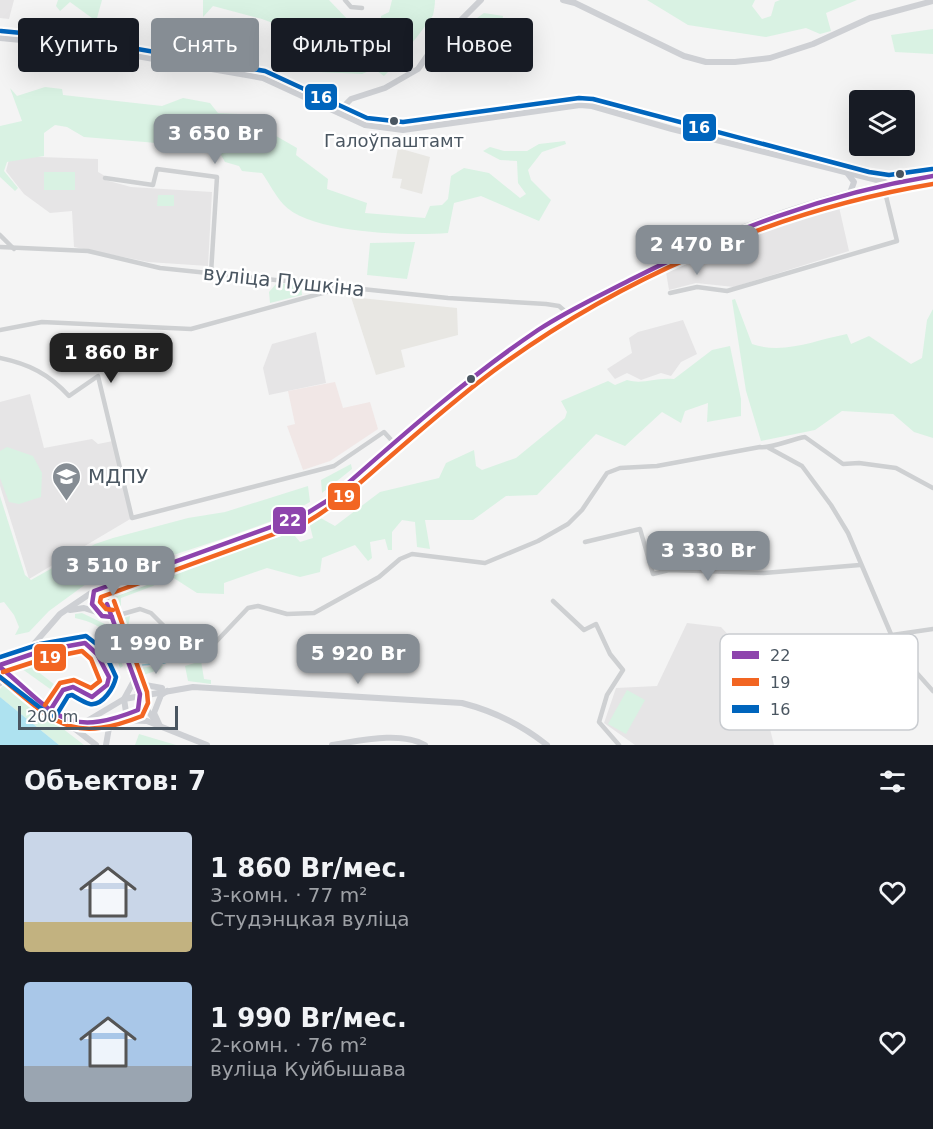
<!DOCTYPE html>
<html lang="ru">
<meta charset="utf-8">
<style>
body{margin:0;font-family:"DejaVu Sans",sans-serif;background:#242831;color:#f1f3f6;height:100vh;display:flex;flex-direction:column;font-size:22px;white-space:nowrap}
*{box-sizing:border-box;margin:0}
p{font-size:20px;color:#9ea1a6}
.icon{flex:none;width:33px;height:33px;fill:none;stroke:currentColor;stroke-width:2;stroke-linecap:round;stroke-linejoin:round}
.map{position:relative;height:745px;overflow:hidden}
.details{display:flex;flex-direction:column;background:#171b24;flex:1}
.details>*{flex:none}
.top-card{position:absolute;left:18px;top:18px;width:600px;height:54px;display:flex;gap:12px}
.controls{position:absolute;left:849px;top:90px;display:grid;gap:12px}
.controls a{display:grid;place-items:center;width:66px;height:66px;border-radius:6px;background:#171b24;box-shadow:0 6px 24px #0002;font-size:30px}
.scale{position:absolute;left:18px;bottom:15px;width:160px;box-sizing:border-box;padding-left:6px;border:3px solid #4a5661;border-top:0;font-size:16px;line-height:21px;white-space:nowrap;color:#4a5661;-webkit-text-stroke:4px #fff;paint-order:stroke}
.price{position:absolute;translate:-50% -51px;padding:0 14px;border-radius:12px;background:#868d94;color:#fff;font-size:20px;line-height:39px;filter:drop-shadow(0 2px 3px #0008)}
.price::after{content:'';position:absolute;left:50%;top:36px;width:18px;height:14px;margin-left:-9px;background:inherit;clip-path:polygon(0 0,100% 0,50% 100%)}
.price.current{background:#222;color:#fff}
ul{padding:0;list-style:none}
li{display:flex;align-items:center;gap:18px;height:150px;padding:0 24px}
li span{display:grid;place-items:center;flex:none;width:168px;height:120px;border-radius:6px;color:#555}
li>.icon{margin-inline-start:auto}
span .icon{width:72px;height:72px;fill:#fffc;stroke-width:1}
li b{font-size:26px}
h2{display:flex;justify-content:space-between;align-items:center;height:72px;padding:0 24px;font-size:26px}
.pill{padding:0 21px;border-radius:6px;background:#171b24;box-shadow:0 6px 24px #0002;font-size:21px;line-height:54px}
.pill.current{background:#868d94;color:#fff}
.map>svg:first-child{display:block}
</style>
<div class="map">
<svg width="933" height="745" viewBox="0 0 933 745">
<rect width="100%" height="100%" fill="#f4f4f4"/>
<g fill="#e8e7e3">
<polygon points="398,148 430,157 422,194 400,188 402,179 392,178"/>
<polygon points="351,297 457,308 458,335 401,350 405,367 376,375"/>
</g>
<g fill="#e6e5e6">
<polygon points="0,0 14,0 9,19 0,18"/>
<polygon points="10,156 98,159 98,172 105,176 105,180 131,187 212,192 208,266 148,262 74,247 72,211 50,213 24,194 6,171"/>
<polygon points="839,207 849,251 734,287 696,283 669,290 666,272 731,241"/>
<polygon points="683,320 697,354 681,362 671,376 661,373 641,380 627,373 615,379 607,369 632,353 629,338 638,332"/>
<polygon points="316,332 326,383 269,395 263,368 272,344"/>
<polygon points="30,394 44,448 92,439 98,444 113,441 132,518 29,579 0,486 0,402"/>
<polygon points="687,623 721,627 763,672 734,681 734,720 729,724 767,717 774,745 635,745 604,723 616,688 657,686"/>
</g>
<polygon fill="#f1e7e6" points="335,382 343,408 370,402 378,429 330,461 303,470 287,426 295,424 288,391"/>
<g fill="#d9f2e3">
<polygon points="58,0 102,0 97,18 92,18 70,2 60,11 56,6"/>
<path d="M203,0H329L375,48L382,43L381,16L389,12L392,0H435C435,4 434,11 433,15C430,21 390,72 384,76L374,69L362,74L319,72L322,53L290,38L289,29L262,19L213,6L203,17Z"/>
<polygon points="647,0 755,0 752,6 762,19 771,16 775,2 780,0 857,0 826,13 831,31 820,34 806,28 766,37 688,25"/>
<polygon points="484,13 503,16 497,48 484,52 462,29"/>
<polygon points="933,29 933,54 895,52 891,35"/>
<path d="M45,87L62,89L63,95L162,106L183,98L210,103L218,113L238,114L297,148L296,155L328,179L327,189L367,203L365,213L425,218L430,206L442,205L448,199L451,176L464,168L489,173L520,198L526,194L518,183L517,161L500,160L483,151L490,147L504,151H527L539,144L565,141L566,144L542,152L528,170L531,180L551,200L539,221L481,196L454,203L448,233C409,236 310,234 283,204C275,195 269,183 262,173L242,171L239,166L225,162L217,148L84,137L67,127L55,125L44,133V156L7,162L4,171L18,188L15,191L0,177V126L22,121L10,88L17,96Z"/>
<rect x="44" y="172" width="31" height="18"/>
<polygon points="158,195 174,195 174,206 157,206"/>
<polygon points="415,242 407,279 367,275 370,243"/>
<polygon points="277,283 301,285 302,295 270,303 269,292"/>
<path d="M735,299L752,344C784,355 815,340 847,334L851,344L869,336L911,364L922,358L927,320L933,309V438L914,432L893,414L842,411L815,430L761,441L746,391L732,300Z"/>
<path d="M730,346L741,399V416L707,422L708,403L685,411L681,423L662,412L625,446L596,434L537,495L506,496L473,520H425L430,549L417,547L415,522L402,520L392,532V550H388L385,539L370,542L372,558L368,561L355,545L322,558L320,572L300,577L267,568L224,583V594L197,593L169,575L153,586L121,598V606L115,608L113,594L198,559L290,530L300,542L313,538L309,522L317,516L335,526L380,492L439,478L446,463L474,450L476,466L482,470L516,458L565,418L567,412L561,401L608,381L615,385L627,380C644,385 654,377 674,379L712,350Z"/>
<polygon points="7,447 33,456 42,473 41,497 19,504 9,502 0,478 0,451"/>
<polygon points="351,464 352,469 322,493 321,480"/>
<polygon points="308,486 310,502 283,517 222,539 143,565 117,570 86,584 49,611 29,632 15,635 19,627 14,615 4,602 0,603 0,496 25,575 31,580 95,544 113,538 188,518 225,512"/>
<path d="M82,613L105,624L123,666L120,668C110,639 109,625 75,618V614Z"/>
<polygon points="130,616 128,629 140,668 163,665 161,669 138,677 117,620"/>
<polygon points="23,660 55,685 53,691 18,666"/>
<polygon points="201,661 204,679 211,680 211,684 188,681 185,666"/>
<polygon points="7,681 30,707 36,708 84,745 59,745 0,697 0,689"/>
<polygon points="627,690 645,700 626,734 608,724"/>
<polygon points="139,734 176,745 135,745"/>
</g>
<polygon fill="#aee2f0" points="0,697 59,745 0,745"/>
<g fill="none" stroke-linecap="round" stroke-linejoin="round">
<polyline stroke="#aee2f0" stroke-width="1.5" points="142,665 165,663"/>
<g stroke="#ced0d2" stroke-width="4.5">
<polyline points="345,0 351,7 362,8"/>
<polyline points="105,178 153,185 157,169 217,177 211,273"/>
<polyline points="0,235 14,249"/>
<polyline points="0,247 88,251 160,268 448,298 546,304 559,306 567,313"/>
<polyline points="670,293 697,287 727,291 897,241 883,184"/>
<polyline points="0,330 42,322 191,329 341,288"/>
<path d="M0,358C29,364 49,374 69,396L98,376L132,518L334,466L384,432L394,443"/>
<polyline points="769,448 802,466 831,505 848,533 899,653 933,691"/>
<polyline points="585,542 640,529 653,574 669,570 764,573 860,565"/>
<polyline points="553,601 584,630 596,624 610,654 623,670 607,695 599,722 619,745"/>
<path d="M112,617L140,609L151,613L194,656L211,647L248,608L258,606L287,614L314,613L379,577L400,559L412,554L485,563L538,541L568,524L582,510L607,473L620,468L657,466L760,447C770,449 792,439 805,437L843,464L859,463L896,468L933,488"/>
<polyline points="892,635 933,629"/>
</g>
<g stroke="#ced0d4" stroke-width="6">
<polyline points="563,0 575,3 684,56 706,62 735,62 770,58 813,44 870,18 933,1"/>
<polyline points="0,38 73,45 263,78 365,125 403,130 580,105 592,106 672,129 885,182"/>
<polyline points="338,112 351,99 385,88 418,69 432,49 481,0"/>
<polyline points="848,174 854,182 850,193"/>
<polyline points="94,591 106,608"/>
<polyline points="94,592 92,604 100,614"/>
<polyline points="70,610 84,608 112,617"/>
<polyline points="0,667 62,718"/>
<polyline points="135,679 145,685 162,688"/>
<path d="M0,683L60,614L94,591L304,515L330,499C394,443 457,386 527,338C560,314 597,297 634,278C726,229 829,191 933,176"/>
<polyline points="141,702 154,719"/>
<polyline points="131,713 126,712 124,699 135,679"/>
<path d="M60,716L69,721H87L124,699L193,687L462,703C493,711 522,725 547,745"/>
<polyline points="120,720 147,721 207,745"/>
<polyline points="70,725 96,745"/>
<path d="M76,725C99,728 118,720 138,710L141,702L106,600L111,583"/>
<polyline points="160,726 154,713 161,695 167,691"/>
<polyline points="106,745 110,722"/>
<path d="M332,745C359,741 400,731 425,745"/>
</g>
<defs>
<g id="bus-1">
<path d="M112,617L102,616L92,604L94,591L304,515L330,499C397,440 464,380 538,330C567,311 599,296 630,280C727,231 825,194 933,176"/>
<polyline points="0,665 41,651 85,643 97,654 109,677 107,685 92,697 73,687 63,690 51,709"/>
<path d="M0,667C55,712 63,740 138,710L140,694L107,604"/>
</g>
<g id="bus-2">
<path d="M113,610L106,609L100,602L101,597L307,522C336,505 360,483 385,461C416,434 447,407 479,382C609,282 772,211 933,184"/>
<polyline points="3,672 43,659 82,651 91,659 100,681 91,688 74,680 60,683 45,705"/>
<path d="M0,677C54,721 69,745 142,716L148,703L147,692L114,601"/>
</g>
<g id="bus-3">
<polyline points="1,31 74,38 265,71 367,118 403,122 579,98 593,99 869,172 889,175 932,169"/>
<path d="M0,657L40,644L86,636L103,649L116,677C114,687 103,706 90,704C85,703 77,698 72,695L68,696L57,714L51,716L0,677"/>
</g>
</defs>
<use href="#bus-1" stroke="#fff" stroke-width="9"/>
<use href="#bus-2" stroke="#fff" stroke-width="9"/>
<use href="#bus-3" stroke="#fff" stroke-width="9"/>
<use href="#bus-1" stroke="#8e44ad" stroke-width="4.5"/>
<use href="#bus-2" stroke="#f26522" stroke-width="4.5"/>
<use href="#bus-3" stroke="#0065bd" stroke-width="4.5"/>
</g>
<defs>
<symbol id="university-pin" viewBox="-11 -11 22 30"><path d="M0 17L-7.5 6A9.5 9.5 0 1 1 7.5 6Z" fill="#868d94" stroke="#fff"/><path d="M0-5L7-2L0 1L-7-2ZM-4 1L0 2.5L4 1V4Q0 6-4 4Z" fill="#fff"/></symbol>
</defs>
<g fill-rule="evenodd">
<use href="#university-pin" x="50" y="460" width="33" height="45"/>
</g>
<g fill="#4a5661" stroke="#fff" stroke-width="2">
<circle cx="394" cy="121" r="5"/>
<circle cx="900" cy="174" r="5"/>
<circle cx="471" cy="379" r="5"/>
</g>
<g text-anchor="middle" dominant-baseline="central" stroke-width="5" stroke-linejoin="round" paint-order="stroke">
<g font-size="18" fill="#4a5661" stroke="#fff">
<text x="394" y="140">Галоўпаштамт</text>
</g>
<g font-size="20" fill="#4a5661" stroke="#fff">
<text transform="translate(284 281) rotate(6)">вуліца Пушкіна</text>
</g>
<g font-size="20" fill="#4a5661" stroke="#fff" text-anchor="start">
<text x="88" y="476">МДПУ</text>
</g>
</g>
<rect x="720" y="634" width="198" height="96" rx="9" fill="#fff" stroke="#c9ccd0" stroke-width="1.5"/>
<rect x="732" y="651" width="27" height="8" fill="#8e44ad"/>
<rect x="732" y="678" width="27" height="8" fill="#f26522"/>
<rect x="732" y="705" width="27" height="8" fill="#0065bd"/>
<g font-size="16" fill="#4a5661">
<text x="770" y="661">22</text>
<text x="770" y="688">19</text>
<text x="770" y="715">16</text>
</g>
<g stroke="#fff" stroke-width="2">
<rect x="304" y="83" width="34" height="28" rx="6" fill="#0065bd"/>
<rect x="682" y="113" width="35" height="29" rx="6" fill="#0065bd"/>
<rect x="327" y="482" width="34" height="29" rx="6" fill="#f26522"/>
<rect x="272" y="506" width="35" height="29" rx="6" fill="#8e44ad"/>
<rect x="33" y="643" width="34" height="29" rx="6" fill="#f26522"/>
</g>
<g font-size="16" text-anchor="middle" font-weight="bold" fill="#fff">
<text x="321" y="103">16</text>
<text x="699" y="133">16</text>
<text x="344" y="502">19</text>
<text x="290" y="526">22</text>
<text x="50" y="663">19</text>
</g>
</svg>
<div class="controls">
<a><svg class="icon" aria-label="layers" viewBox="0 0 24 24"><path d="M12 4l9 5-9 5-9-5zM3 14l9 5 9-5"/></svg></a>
</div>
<div class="scale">200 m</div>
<b class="price" style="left:215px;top:165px">3 650 Br</b>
<b class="price" style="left:697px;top:276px">2 470 Br</b>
<b class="price current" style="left:111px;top:384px">1 860 Br</b>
<b class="price" style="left:708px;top:582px">3 330 Br</b>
<b class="price" style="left:113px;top:597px">3 510 Br</b>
<b class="price" style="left:156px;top:675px">1 990 Br</b>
<b class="price" style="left:358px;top:685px">5 920 Br</b>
<div class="top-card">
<a class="pill">Купить</a>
<a class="pill current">Снять</a>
<a class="pill">Фильтры</a>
<a class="pill">Новое</a>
</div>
</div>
<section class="details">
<h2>Объектов: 7<svg class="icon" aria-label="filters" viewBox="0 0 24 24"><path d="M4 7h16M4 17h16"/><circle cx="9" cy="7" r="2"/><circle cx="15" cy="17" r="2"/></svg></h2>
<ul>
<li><span style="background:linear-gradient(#c9d6e8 75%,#c2b280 0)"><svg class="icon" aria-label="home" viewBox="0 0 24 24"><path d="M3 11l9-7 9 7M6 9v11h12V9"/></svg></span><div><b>1 860 Br/мес.</b><p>3-комн. · 77 m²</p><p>Студэнцкая вуліца</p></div><svg class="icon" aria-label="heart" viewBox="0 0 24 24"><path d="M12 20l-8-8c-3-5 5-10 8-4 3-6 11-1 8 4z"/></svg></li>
<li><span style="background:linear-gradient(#a9c7e8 70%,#9aa5b1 0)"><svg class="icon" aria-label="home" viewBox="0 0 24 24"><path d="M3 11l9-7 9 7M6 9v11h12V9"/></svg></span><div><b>1 990 Br/мес.</b><p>2-комн. · 76 m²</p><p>вуліца Куйбышава</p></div><svg class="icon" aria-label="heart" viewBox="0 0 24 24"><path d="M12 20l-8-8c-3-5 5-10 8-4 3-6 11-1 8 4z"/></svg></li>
</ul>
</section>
